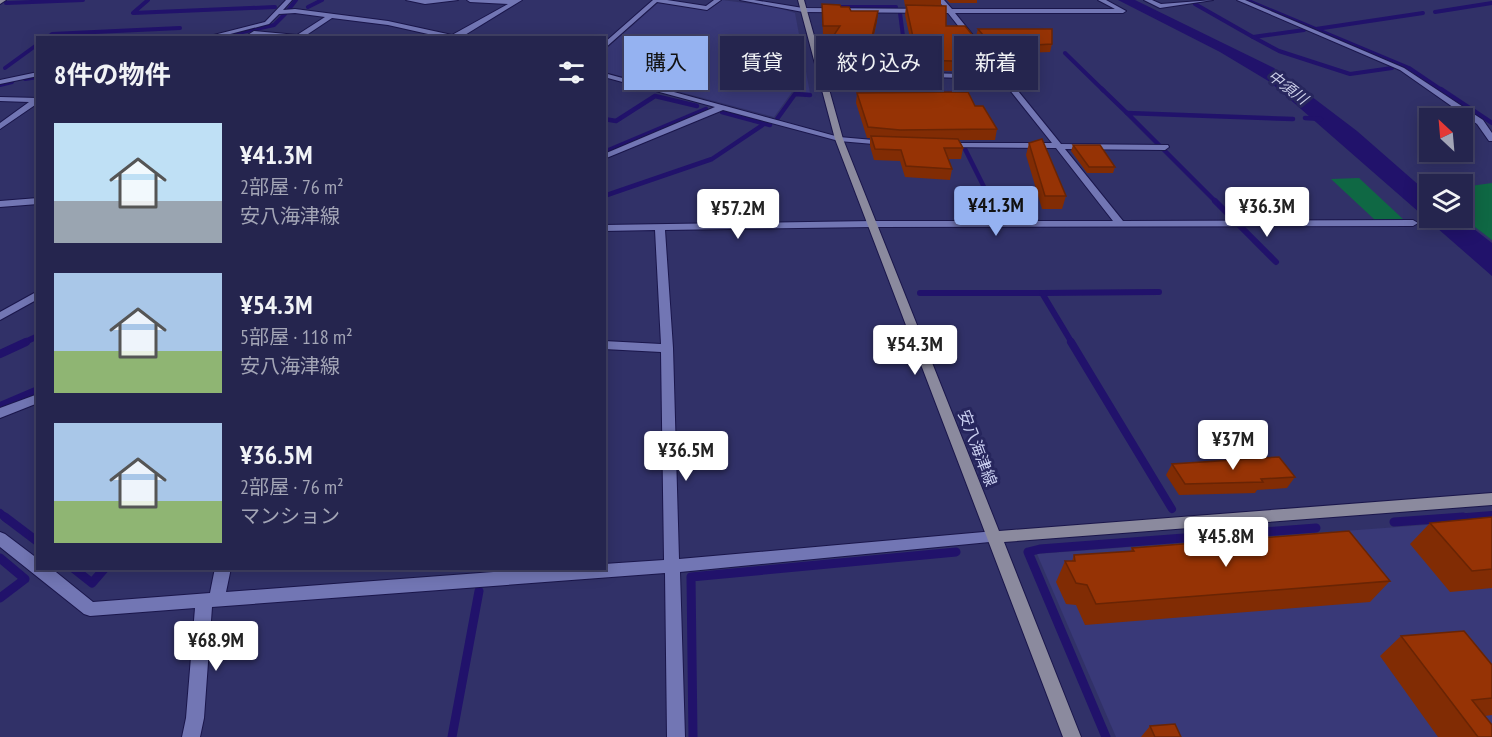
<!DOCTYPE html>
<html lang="ja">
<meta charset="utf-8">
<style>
body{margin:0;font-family:"PT Sans Narrow","Noto Sans JP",sans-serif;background:#2d2d55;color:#f1f3f6;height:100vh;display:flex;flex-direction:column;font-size:22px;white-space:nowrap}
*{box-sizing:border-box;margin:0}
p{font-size:20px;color:#a3a5b6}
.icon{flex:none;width:33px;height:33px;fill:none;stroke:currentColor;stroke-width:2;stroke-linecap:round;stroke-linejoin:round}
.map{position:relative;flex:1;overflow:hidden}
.details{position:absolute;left:36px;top:36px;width:570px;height:534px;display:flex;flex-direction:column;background:#25254e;border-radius:0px;box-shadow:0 3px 15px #0003,0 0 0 2px #424266}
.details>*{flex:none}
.top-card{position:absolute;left:624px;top:36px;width:570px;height:54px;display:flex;gap:12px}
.needle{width:39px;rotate:334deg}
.fabs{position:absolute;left:1419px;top:108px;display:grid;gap:12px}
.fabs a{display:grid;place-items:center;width:54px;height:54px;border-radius:0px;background:#25254e;box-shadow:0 3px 15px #0003,0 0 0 2px #424266;font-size:30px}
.price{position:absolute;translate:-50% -51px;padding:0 14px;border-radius:6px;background:#fff;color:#222;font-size:20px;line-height:39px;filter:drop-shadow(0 2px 3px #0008)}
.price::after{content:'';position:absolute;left:50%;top:36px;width:18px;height:14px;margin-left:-9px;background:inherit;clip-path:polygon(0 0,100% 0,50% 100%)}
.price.on{background:#95b2f1;color:#111}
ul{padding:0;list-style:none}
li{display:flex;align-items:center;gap:18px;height:150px;padding:0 18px}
li span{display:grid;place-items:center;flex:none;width:168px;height:120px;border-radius:0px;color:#555}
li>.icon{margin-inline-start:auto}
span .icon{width:72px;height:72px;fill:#fffc;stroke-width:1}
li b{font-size:26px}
h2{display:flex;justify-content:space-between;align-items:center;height:72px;padding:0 18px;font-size:26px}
.tag{padding:0 21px;border-radius:0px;background:#25254e;box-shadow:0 3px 15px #0003,0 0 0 2px #424266;font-size:21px;line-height:54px}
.tag.on{background:#95b2f1;color:#111}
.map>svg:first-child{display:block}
</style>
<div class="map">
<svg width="1492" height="737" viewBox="0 0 1492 737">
<rect width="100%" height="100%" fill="#313168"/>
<g fill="#393978">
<polygon points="722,0 775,7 795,13 810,93 792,92 774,117 605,72 605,50 658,3 709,10"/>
<polygon points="1492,520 1492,737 1116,737 1037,554"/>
</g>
<g fill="#0f6844">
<polygon points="1359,178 1404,220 1375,220 1331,179"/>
<polygon points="1492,183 1492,240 1462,217 1463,187"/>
</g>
<polygon fill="#21126b" points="1118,0 1135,0 1274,68 1357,131 1429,194 1430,218 1460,218 1492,243 1492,276 1270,82 1220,52"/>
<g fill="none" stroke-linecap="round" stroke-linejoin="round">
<g stroke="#21126b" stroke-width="4">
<polyline points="148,0 133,13 275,7"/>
<polyline points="1246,0 1409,68 1443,91"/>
<polyline points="6,3 83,0"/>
<polyline points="1195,4 1253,37 1304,30"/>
<polyline points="308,7 322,0"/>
<polyline points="841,7 896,7"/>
<polyline points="289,9 296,0"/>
<polyline points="1435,12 1492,3"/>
<polyline points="1316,29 1423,13"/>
<polyline points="1253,37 1279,51 1350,74 1392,68"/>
<polyline points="47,38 52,34 180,28"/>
<polyline points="216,38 274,25 285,14"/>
<polyline points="875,52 881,42 904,44 900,13"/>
<polyline points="1065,53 1104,91"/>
<polyline points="5,68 38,44"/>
<polyline points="862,71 870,59"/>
<polyline points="25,79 38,77"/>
<polyline points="0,85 12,82"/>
</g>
<g stroke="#21126b" stroke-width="4.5">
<polyline points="1102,89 1127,113"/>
<polyline points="1441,89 1492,123"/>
<polyline points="722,112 770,125"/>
<polyline points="1305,118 1321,119"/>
<polyline points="604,119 616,121 655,96 697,106"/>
<polyline points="777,119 795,94 810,95"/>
<polyline points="964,147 992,203"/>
<polyline points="604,152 706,109"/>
<polyline points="604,196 712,159 764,124"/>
<polyline points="1217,203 1127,113 1293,119"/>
</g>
<g stroke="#21126b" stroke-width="6">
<polyline points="992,201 1001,220"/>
<polyline points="1215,201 1276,262"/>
<polyline points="920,293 1042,293 1072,343"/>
<polyline points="1042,293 1159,292"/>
<polyline points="23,343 38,336"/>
</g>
<g stroke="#21126b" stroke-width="8">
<polyline points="1071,342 1172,509"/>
<polyline points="0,354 26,342"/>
<polyline points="0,406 38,390"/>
<polyline points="0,513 7,519"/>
<polyline points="1442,519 1492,515"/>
</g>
<g stroke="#21126b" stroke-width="9">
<polyline points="5,517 38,542"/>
<polyline points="1394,522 1463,517"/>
<polyline points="0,558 25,579 0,598"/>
<polyline points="73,568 92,583 105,568"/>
<polyline points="452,737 479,591"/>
<polyline points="693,737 691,577 956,552"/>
<polyline points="1106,737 1028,552 1040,549 1316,528"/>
</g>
<defs>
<g id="street">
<polygon points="286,0 292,0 283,10 295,9 388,21 452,35 508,4 470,2 467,0 522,0 460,38 446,38 388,25 332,18 302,38 255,35 251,38 243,38 254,31 297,35 325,17 295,13 279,14 269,24 215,38 202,38 265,22"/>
<polygon points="406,0 458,0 425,4"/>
<polygon points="653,0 667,0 706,6 714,0 721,0 707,10 657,2 604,49 604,43"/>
<polygon points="740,0 754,0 803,8 945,9 938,0 944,0 952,9 1115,9 1098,0 1106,0 1126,11 1123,13 955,13 1061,144 1168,145 1169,147 1165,150 1065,149 1123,221 1413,220 1418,223 1413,226 872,227 665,230 673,348 679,559 995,531 1000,533 1002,537 1000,541 680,572 685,737 667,737 665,573 212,607 204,718 200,737 182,737 186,718 195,608 90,616 84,614 0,547 0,532 5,534 38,559 38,568 51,568 93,602 210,593 215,568 231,568 226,592 548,568 604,568 604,564 664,560 661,352 604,349 604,341 661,344 655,230 604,231 604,225 872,221 1113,221 1056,148 944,147 943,145 947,143 1052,143 1001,79 821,74 817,72 821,70 997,75 948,13 803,12"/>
<polygon points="1144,0 1152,0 1161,4 1213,0 1160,8"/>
<polygon points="1237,0 1245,0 1404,68 1483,120 1492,133 1492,141 1489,141 1477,124 1400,70"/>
<polygon points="38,72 38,76 0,84 0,80"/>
<polygon points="604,73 839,137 885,141 889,143 885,145 839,141 723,110 604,159 604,154 715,107 604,77"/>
<polygon points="0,97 38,98 38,103 0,129 0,123 29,102 0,101"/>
<polygon points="38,198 38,204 0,207 0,201"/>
<polygon points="38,291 38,299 0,320 0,312"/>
<polygon points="38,394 38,403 0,418 0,408"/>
</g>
<g id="secondary">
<polygon points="0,0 6,0 0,4"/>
<polygon points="798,0 804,0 843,139 999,531 1492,493 1492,505 1004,542 1081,737 1063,737 835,139"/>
</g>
</defs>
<use href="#street" stroke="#1a164b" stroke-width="2"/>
<use href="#secondary" stroke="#1a164b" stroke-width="2"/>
<use href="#street" fill="#7276b4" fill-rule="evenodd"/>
<use href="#secondary" fill="#8b8a9e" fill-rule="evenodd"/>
</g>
<g fill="#812c04">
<polygon points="904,0 941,0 941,6 946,26 988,62 986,72 917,70 905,15 906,6 905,6"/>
<polygon points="947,0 977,0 977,3 950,3"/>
<polygon points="822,4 841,7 851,11 878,11 877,21 866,69 832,66 828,55 828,44 834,36 823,36"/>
<polygon points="978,29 1052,44 1050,52 1023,53 1022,58 995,59 976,36"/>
<polygon points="857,93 975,106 997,129 995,140 959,140 963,148 961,159 948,159 952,169 950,180 905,177 900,161 874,160 870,146 870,138 867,138 856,103"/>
<polygon points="1029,143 1066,196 1062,209 1042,209 1026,155"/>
<polygon points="1073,145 1115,167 1113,173 1087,173 1071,151"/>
<polygon points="1172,464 1295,477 1287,488 1257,490 1255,493 1179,495 1166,475"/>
<polygon points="1492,517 1492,588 1450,592 1410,544 1430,523"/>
<polygon points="1132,548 1390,581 1370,602 1085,625 1076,605 1066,604 1056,582 1065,561 1072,561 1074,555 1130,552"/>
<polygon points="1401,636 1492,665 1492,715 1485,716 1492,737 1438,737 1380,656"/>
<polygon points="1150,726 1181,737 1141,737"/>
</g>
<polygon fill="#692404" points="878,11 877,21 866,69 867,58"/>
<g fill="#963305" stroke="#692404" stroke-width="1.5">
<polygon points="822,4 840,5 841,7 849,7 851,11 878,11 867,58 833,55 828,44 840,26 823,26"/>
<polygon points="906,5 946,6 946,26 965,26 989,55 988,62 918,60"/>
<polygon points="978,29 1052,29 1052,44 1019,46 1024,50 997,52"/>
<polygon points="968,92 975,106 983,106 997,129 900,130 868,127 857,93"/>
<polygon points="871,136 958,139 963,148 944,148 952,169 906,166 901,150 875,149"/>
<polygon points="1042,139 1066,196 1045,196 1029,143"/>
<polygon points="1073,145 1100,145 1115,167 1089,167"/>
<polygon points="1279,457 1295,477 1261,479 1263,482 1185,484 1172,464"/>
<polygon points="1492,517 1492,569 1472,571 1430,523"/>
<polygon points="1349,531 1390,581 1096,604 1087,585 1076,583 1065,561 1075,561 1074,555 1134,551 1132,548"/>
<polygon points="1464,631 1492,665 1492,698 1472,700 1492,725 1492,737 1478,737 1401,636"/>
<polygon points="1175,724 1181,737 1155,737 1150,726"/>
</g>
<g text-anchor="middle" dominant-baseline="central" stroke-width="6" stroke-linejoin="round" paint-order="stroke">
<g font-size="15" font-style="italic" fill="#ced1ea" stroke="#27265d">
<text transform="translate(1288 87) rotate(37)">中須川</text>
</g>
<g font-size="16" fill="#cacff0" stroke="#27265d">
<text transform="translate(978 448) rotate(69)">安八海津線</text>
</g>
</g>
</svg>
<div class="fabs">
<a><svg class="needle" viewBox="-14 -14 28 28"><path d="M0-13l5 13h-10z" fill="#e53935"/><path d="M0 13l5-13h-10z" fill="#a3a5b6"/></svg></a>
<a><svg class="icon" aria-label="layers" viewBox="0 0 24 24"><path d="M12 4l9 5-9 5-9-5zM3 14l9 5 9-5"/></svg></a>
</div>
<b class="price on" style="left:996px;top:237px">¥41.3M</b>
<b class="price" style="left:1267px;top:238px">¥36.3M</b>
<b class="price" style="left:738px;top:240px">¥57.2M</b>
<b class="price" style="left:915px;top:376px">¥54.3M</b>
<b class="price" style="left:1233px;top:471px">¥37M</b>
<b class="price" style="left:686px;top:482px">¥36.5M</b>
<b class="price" style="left:1226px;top:568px">¥45.8M</b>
<b class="price" style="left:216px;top:672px">¥68.9M</b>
<div class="top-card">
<a class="tag on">購入</a>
<a class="tag">賃貸</a>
<a class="tag">絞り込み</a>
<a class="tag">新着</a>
</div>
<section class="details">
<h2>8件の物件<svg class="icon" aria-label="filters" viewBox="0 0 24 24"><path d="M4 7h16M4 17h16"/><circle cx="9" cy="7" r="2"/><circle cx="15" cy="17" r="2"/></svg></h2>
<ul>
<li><span style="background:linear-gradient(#bfe0f5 65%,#9aa5b1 0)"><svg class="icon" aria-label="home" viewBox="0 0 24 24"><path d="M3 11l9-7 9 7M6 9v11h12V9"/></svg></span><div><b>¥41.3M</b><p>2部屋 · 76 m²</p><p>安八海津線</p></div></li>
<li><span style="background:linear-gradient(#a9c7e8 65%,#8fb573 0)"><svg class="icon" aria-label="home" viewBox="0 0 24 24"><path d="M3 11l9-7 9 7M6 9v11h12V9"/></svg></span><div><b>¥54.3M</b><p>5部屋 · 118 m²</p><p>安八海津線</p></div></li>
<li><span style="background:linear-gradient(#a9c7e8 65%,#8fb573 0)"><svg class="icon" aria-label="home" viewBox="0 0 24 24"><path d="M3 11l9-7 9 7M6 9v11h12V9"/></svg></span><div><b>¥36.5M</b><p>2部屋 · 76 m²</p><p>マンション</p></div></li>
</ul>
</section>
</div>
